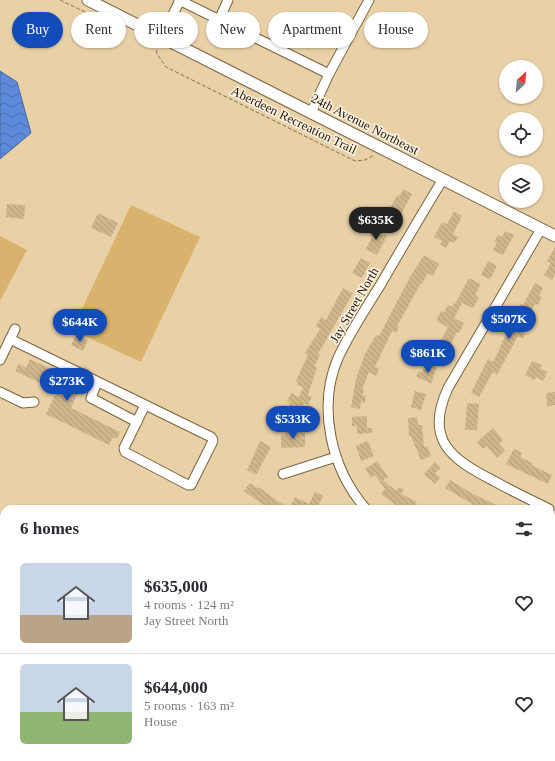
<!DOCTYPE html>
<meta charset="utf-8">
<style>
body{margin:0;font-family:Georgia,serif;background:#f2f2f3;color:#2b2b33;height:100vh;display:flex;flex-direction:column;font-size:15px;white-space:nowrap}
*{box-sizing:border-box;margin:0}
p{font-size:13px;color:#7c7c81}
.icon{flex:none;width:22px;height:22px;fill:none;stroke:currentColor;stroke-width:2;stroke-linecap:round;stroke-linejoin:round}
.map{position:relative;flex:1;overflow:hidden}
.panel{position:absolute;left:0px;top:505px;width:555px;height:256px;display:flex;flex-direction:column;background:#fff;border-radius:12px 12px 0 0;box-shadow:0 1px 3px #0004}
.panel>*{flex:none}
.banner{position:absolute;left:12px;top:12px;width:531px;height:36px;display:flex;gap:8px}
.needle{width:26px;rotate:26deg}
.controls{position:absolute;left:499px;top:60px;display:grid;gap:8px}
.controls a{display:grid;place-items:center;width:44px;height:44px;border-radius:50%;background:#fff;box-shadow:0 1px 3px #0004;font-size:20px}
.price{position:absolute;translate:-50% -34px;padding:0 9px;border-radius:14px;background:#114cb8;color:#fff;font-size:13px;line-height:26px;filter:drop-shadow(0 1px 2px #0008)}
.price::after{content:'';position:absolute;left:50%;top:24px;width:12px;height:9px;margin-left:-6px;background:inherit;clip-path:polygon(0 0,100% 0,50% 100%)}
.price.active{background:#222;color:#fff}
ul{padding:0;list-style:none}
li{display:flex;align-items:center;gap:12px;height:100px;padding:0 20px}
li+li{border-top:1px solid #e1e1e2}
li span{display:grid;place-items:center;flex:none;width:112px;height:80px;border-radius:6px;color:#555}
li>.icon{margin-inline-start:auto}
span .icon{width:48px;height:48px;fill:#fffc;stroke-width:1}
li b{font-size:17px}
h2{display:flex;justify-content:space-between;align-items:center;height:48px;padding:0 20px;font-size:17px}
.pill{padding:0 14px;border-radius:18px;background:#fff;box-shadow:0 1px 3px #0004;font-size:14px;line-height:36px}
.pill.active{background:#114cb8;color:#fff}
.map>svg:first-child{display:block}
</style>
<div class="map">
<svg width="555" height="761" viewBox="0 0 555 761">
<defs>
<pattern id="water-waves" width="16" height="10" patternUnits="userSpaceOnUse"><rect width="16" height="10" fill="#5d8ada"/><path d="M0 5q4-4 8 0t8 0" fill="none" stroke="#4c70af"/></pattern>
<pattern id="building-back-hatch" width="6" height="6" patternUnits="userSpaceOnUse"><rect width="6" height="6" fill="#ceb68d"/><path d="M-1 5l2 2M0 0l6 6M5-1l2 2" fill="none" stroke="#b19c78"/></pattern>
</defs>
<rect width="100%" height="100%" fill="#e9d1a7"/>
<g fill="#d9b26d">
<polygon points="131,205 200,237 141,362 72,330"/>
<polygon points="0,236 27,250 0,301"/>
</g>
<polygon fill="url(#water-waves)" stroke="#4b689b" points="0,71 17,82 31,133 0,159"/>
<g fill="url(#building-back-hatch)">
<polygon points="403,189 412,194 401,214 390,208 397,195 400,196"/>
<polygon points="7,204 25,205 24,219 6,217"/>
<polygon points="454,211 462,216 453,234 458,237 454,243 450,241 446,248 440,244 442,241 434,237 442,222 447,224"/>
<polygon points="98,213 118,223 111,237 91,228"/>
<polygon points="373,228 387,236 377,255 366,249 372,237 369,235"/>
<polygon points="505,231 514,235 503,255 493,250 497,243 494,242 498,235 502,237"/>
<polygon points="555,247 555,274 552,280 544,275 551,263 547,261"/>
<polygon points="424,255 439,264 433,276 428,273 422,284 421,283 397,326 399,327 396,333 392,331 375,367 379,368 376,376 369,372 362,389 364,390 362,395 366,396 365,403 361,402 360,409 351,407 356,379 365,354 376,335 379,336 410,277"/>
<polygon points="361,258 370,263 362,278 352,273"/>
<polygon points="488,261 497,266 490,279 481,275"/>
<polygon points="469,278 481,284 475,295 479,298 473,308 462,303 454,318 464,323 459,333 457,332 443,359 434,354 448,327 436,321 441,311 444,312 448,305 452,307 454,303 455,304"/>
<polygon points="535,283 543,288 539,295 542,297 538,305 535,304 520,331 525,334 522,339 518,336 497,375 493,372 479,397 471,393 488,359 493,362 501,346 500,346 518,314 516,313 521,304 523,305"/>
<polygon points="343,288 353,293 318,354 320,356 314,366 317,367 308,395 312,397 308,405 304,403 297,417 286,412 290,403 287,401 291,393 299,397 303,387 297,385 298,382 296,381 308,355 305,353 320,329 316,326 321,317 326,320"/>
<polygon points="76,335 88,340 83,351 71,345"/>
<polygon points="30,359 82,384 71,408 120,432 117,439 113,437 109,445 46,414 57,391 15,371 19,364 26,368"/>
<polygon points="532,361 542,365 540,368 547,372 543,381 536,377 534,380 525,375"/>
<polygon points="429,363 437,367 431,384 416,376 419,371 422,373 423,369 425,370"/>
<polygon points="415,391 426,394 421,410 411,407"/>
<polygon points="555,392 555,405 547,406 546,393"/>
<polygon points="467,403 479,404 477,430 465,430"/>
<polygon points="367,416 367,428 372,428 372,433 357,434 357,426 352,426 352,417"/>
<polygon points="417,417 418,425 422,425 424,447 427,446 431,456 421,460 411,436 409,436 408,418"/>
<polygon points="493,428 503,440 499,444 505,451 497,458 487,446 483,449 477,442"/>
<polygon points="305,431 305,447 281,448 281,435 285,435 285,432"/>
<polygon points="260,441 271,447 256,475 247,470"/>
<polygon points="368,441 374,456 361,461 356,446"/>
<polygon points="514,449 522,453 520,457 532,463 531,465 552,475 548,484 506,464"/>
<polygon points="377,461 388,477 383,480 396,491 400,487 404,490 401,494 417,502 415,505 423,509 401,509 381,494 385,489 375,475 371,478 365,469"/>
<polygon points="435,462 441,468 435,473 440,478 435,484 424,474"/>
<polygon points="450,480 473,494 505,509 472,509 474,505 445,488"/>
<polygon points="250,483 257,488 258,487 289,509 260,509 263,505 244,491"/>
<polygon points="315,492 323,496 317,508 320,509 294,509 290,507 295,497 309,504"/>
</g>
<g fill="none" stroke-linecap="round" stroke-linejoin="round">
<defs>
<g id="minor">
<polyline points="179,0 329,74"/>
<polyline points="219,20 228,0"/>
<polyline points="162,37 180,0"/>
<polyline points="311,113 329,74 369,0"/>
<path d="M541,229L448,388C424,440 451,459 494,481C512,491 531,500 549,509"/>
<polyline points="10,339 211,437 213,440 212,443 191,485 188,485 125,452 124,448 145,405"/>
<polyline points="0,360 15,329"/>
<polyline points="97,382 91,398 137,422"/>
<polyline points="0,392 23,403 34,402"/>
<polyline points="283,474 336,457"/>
<path d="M366,509C331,469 317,407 338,358C350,332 366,308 381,284C401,249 422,214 443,179"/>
<polyline points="551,612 555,614"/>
<polyline points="0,653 4,655"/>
<polyline points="551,716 555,718"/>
<polyline points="0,746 3,747"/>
<polyline points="429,757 437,761"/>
<polyline points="161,761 162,757"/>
<polyline points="275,761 276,757"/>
</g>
<polyline id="major" points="88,0 555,236"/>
</defs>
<use href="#minor" stroke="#78623c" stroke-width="11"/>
<use href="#major" stroke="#78623c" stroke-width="13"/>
<g stroke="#847457" stroke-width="1" stroke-dasharray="4 2" stroke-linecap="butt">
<polyline points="60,0 108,23 114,23"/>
<polyline points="156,44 157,54 166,67 355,161 365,160 374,155"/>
</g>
<use href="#minor" stroke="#fff" stroke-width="9"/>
<use href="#major" stroke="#fff" stroke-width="11"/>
</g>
<g text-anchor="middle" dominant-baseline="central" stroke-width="3" stroke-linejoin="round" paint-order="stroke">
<g font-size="13" fill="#221909" stroke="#fef4e3">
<text transform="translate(294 120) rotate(26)">Aberdeen Recreation Trail</text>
<text transform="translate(365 124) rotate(27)">24th Avenue Northeast</text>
<text transform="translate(354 305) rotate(-60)">Jay Street North</text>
</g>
</g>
</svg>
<div class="controls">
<a><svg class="needle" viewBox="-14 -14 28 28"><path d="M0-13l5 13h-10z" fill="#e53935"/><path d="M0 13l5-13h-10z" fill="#7c7c81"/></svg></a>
<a><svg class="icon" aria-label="locate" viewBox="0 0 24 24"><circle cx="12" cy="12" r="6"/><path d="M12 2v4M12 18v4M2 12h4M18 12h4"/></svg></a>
<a><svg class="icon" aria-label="layers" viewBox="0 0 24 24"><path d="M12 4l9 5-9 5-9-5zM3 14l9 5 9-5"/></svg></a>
</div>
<b class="price active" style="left:376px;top:241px">$635K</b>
<b class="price" style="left:509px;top:340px">$507K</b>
<b class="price" style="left:80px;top:343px">$644K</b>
<b class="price" style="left:428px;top:374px">$861K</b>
<b class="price" style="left:67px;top:402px">$273K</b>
<b class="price" style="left:293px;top:440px">$533K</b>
<div class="banner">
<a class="pill active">Buy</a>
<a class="pill">Rent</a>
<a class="pill">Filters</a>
<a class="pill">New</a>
<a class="pill">Apartment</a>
<a class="pill">House</a>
</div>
<section class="panel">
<h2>6 homes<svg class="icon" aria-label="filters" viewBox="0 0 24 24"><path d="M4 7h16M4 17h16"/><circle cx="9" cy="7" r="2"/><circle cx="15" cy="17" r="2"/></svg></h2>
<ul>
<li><span style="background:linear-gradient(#c9d6e8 65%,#b9a48a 0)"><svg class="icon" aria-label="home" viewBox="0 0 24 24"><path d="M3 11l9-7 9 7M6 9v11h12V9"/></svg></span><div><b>$635,000</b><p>4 rooms · 124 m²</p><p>Jay Street North</p></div><svg class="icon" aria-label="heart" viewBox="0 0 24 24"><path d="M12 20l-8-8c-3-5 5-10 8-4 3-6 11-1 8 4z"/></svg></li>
<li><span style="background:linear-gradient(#c9d6e8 60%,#8fb573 0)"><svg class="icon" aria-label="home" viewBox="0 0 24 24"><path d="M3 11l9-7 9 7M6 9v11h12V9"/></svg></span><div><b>$644,000</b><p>5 rooms · 163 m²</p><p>House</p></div><svg class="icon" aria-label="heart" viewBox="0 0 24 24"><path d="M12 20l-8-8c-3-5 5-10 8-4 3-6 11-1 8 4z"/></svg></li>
</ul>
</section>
</div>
